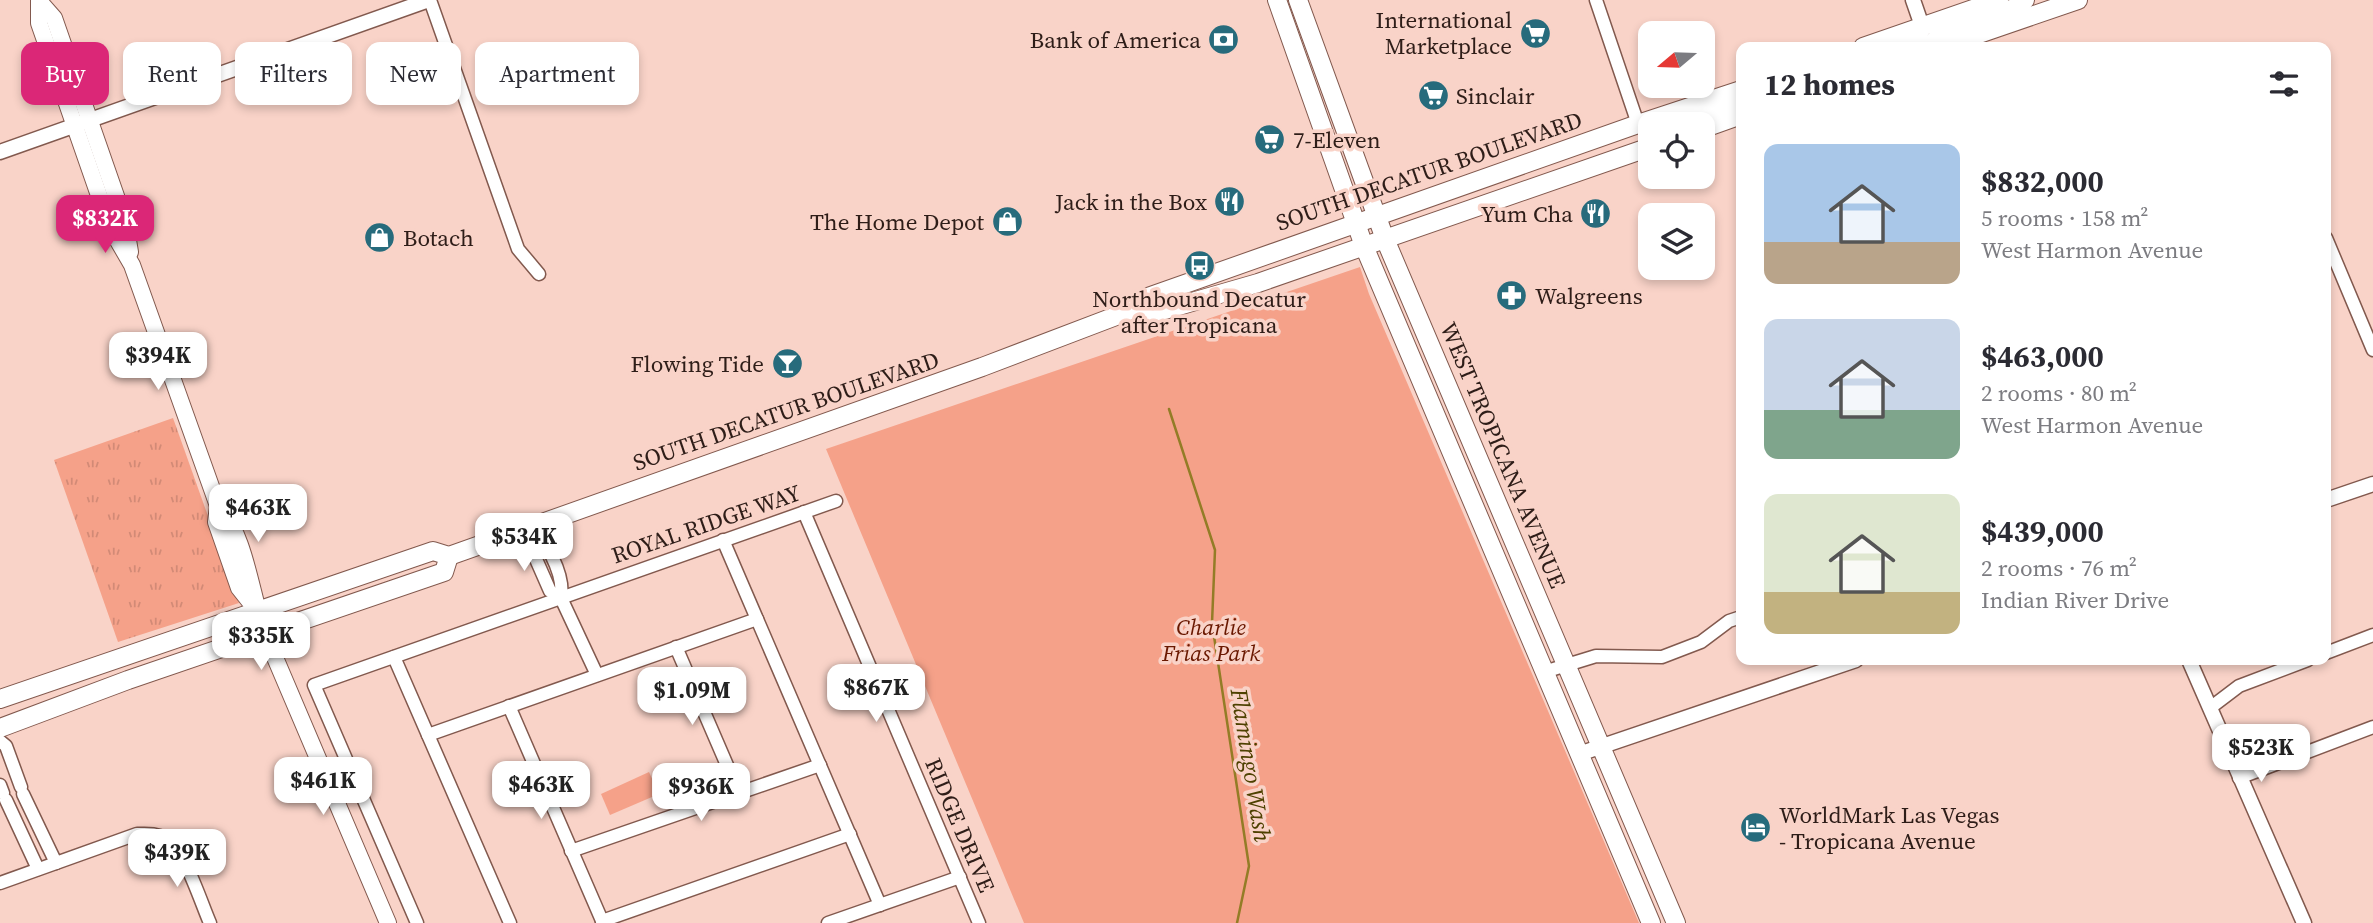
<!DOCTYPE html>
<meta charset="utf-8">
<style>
body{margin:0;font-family:"Source Serif 4",serif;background:#f2f2f3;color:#2b2b33;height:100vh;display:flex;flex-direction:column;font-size:26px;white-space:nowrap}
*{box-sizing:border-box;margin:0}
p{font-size:23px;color:#7c7c81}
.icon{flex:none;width:38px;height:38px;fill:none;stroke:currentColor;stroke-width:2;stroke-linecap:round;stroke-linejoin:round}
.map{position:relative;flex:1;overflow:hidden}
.details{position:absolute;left:1736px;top:42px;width:595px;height:623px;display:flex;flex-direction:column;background:#fff;border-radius:14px;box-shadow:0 4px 10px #0003}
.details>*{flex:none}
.banner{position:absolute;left:21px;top:42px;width:665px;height:63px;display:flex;gap:14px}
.needle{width:46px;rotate:251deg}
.tools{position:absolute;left:1638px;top:21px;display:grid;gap:14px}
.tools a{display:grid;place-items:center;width:77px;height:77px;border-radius:14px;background:#fff;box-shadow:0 4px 10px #0003;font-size:35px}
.price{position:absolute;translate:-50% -60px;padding:0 16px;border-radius:14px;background:#fff;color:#222;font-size:23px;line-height:46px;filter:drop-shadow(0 2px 4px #0008)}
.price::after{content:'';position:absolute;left:50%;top:42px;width:21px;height:16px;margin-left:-10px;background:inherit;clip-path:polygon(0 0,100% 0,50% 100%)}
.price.on{background:#db2777;color:#fff}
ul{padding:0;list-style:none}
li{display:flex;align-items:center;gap:21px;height:175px;padding:0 28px}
li span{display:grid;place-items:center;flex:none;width:196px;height:140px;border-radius:14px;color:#555}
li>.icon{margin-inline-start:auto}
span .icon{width:84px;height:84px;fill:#fffc;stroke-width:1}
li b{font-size:30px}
h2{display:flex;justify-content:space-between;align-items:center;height:84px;padding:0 28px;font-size:30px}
.chip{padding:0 24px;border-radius:14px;background:#fff;box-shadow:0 4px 10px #0003;font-size:24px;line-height:63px}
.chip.on{background:#db2777;color:#fff}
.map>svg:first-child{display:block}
</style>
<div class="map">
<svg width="2373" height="923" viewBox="0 0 2373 923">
<defs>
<pattern id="grass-tufts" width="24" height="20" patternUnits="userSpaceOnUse" patternTransform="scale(1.75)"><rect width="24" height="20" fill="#f5a189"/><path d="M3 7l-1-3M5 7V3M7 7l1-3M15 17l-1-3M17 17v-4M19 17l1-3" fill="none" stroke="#d28a76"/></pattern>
</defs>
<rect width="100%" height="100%" fill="#f9d3c8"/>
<polygon fill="url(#grass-tufts)" points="173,418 239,603 118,642 54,460"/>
<g fill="#f5a189">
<polygon points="1360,267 1369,294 1639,923 1024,923 826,449"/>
<polygon points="649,772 659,794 610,815 601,794"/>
</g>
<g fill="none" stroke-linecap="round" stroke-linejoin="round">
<polyline stroke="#937c26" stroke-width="2.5" points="1169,409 1215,550 1212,623 1249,866 1237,923"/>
<defs>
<g id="minor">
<polyline points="430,0 518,249 539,274"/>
<polyline points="1596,0 1638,124"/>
<polyline points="2326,238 2373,350"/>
<polyline points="804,512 979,923"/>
<polyline points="533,526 532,550 550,591 561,598"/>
<path d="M533,526C547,545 565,573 561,598"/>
<polyline points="723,540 880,905"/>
<polyline points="561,598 597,675"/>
<polyline points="676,647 739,793"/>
<polyline points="2326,653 2373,635"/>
<polyline points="394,657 510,923"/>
<polyline points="1544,672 1596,656 1662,657 1701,642 1729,621 1741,617"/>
<polyline points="509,706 603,923"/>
<polyline points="2210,708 2239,686 2308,660"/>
<polyline points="428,735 757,619"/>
<polyline points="0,741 6,746 21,787"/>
<polyline points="2239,778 2373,727"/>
<polyline points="0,785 3,793"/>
<polyline points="23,794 56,863"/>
<polyline points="6,800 38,869"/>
<polyline points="571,851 820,765"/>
<path d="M0,883L137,834C147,834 156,833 165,838C184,847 201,903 210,923"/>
<polyline points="602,921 850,834"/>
<polyline points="417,923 314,685 836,501"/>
<polyline points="828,923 960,877"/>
</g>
<g id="tertiary">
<polyline points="1913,0 1922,26"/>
<polyline points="0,152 429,0"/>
<polyline points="2326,500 2373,484"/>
<polyline points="2189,660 2304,923"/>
<polyline points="1579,754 1856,660"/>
</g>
<g id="secondary">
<path d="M39,0V23L110,227L132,265L218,506C246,535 251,596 265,634L388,923"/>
<polyline points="39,1 54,18 125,222 130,252"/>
<polyline points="218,506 216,522 239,588 254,607"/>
</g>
<g id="primary">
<polyline points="1277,0 1364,246 1651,923"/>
<polyline points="1298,0 1385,239 1676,923"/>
<polyline points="1863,47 1999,0"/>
<polyline points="1902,47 1916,40 1922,26"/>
<polyline points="1932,47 1934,41 1946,32 2017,7 2025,0"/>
<polyline points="1941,47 2078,0"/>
<polyline points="1682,124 1729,106 1739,95"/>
<polyline points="1713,125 1741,115"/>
<polyline points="1137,308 1154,313 1258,283 1650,147"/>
<polyline points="0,699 433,551 449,556 982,367 1137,308 1148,297 1638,124 1741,90"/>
<polyline points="0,728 128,680 444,572 449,556"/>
</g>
</defs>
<use href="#minor" stroke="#82594e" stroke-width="15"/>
<use href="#tertiary" stroke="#82594e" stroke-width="17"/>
<use href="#secondary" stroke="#82594e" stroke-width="18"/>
<use href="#primary" stroke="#82594e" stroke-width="20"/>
<use href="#minor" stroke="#fff" stroke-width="12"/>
<use href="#tertiary" stroke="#fff" stroke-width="14"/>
<use href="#secondary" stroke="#fff" stroke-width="16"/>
<use href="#primary" stroke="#fff" stroke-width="18"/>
</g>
<defs>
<symbol id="supermarket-disc" viewBox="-11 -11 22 22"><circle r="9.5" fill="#276b7c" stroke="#f9d3c8"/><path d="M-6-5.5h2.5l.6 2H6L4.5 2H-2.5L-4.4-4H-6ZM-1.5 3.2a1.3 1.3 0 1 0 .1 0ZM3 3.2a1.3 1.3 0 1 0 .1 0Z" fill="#fff"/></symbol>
<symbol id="bank-disc" viewBox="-11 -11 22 22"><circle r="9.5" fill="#276b7c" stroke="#f9d3c8"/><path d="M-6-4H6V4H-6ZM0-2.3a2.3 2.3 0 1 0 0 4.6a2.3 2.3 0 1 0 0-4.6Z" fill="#fff"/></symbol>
<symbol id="restaurant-disc" viewBox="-11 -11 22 22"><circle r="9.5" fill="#276b7c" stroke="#f9d3c8"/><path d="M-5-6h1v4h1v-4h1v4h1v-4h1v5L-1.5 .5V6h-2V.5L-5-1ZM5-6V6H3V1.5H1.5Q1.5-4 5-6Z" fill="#fff"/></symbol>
<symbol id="shop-disc" viewBox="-11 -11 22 22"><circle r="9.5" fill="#276b7c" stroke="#f9d3c8"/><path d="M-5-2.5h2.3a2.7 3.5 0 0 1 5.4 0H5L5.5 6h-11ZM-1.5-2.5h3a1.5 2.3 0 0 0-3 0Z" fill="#fff"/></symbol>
<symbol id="bus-disc" viewBox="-11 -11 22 22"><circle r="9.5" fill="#276b7c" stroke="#f9d3c8"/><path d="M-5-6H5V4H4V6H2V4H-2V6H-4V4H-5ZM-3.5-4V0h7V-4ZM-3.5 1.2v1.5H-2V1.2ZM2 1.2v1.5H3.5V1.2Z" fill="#fff"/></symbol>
<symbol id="pharmacy-disc" viewBox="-11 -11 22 22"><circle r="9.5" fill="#276b7c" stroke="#f9d3c8"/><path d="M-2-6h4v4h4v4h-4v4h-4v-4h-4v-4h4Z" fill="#fff"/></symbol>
<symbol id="bar-disc" viewBox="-11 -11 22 22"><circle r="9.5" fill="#276b7c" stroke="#f9d3c8"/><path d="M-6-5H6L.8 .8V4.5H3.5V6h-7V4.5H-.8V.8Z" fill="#fff"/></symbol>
<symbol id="hotel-disc" viewBox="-11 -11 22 22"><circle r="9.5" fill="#276b7c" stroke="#f9d3c8"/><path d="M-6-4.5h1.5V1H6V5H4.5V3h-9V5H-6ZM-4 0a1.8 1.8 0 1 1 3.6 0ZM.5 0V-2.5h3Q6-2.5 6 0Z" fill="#fff"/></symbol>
</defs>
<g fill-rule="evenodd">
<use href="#supermarket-disc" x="1518" y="16" width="35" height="35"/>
<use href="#bank-disc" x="1206" y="22" width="35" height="35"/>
<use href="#supermarket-disc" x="1416" y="78" width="35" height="35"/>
<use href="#supermarket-disc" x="1252" y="122" width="35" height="35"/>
<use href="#restaurant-disc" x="1212" y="184" width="35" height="35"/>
<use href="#restaurant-disc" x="1578" y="196" width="35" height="35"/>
<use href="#shop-disc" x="990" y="204" width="35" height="35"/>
<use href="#shop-disc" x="362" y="220" width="35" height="35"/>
<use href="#bus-disc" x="1182" y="248" width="35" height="35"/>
<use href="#pharmacy-disc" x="1494" y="278" width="35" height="35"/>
<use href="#bar-disc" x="770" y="346" width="35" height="35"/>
<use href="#hotel-disc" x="1738" y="810" width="35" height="35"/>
</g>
<g text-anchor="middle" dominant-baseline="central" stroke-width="7" stroke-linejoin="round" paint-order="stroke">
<g font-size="23" fill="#2e1d18" stroke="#f9d3c8" text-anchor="end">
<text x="1512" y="20">International<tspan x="1512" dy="26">Marketplace</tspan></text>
<text x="1201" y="40">Bank of America</text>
<text x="1456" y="96" text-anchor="start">Sinclair</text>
<text x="1293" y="140" text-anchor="start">7-Eleven</text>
<text x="1207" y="202">Jack in the Box</text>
<text x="1573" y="214">Yum Cha</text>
<text x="984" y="222">The Home Depot</text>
<text x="403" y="238" text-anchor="start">Botach</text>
<text x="1535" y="296" text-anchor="start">Walgreens</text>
<text x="1199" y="299" text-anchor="middle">Northbound Decatur<tspan x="1199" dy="26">after Tropicana</tspan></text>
<text x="764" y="364">Flowing Tide</text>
<text x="1779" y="815" text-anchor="start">WorldMark Las Vegas<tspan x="1779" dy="26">- Tropicana Avenue</tspan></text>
</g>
<g font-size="23" fill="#2e1d18" stroke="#f9d3c8">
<text transform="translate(1429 171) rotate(-19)">SOUTH DECATUR BOULEVARD</text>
<text transform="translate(786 411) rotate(-19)">SOUTH DECATUR BOULEVARD</text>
<text transform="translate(1503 455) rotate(67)">WEST TROPICANA AVENUE</text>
<text transform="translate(706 524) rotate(-19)">ROYAL RIDGE WAY</text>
<text transform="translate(960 825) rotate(67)">RIDGE DRIVE</text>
</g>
<g font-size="23" font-style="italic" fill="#6a1800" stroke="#f9d3c8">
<text x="1211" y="627">Charlie<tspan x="1211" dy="26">Frias Park</tspan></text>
</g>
<g font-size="24" font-style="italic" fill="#4e4100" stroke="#f9d3c8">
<text transform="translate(1251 765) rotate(81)">Flamingo Wash</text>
</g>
</g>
</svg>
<div class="tools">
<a><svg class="needle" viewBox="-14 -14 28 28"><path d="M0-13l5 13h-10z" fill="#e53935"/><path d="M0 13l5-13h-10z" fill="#7c7c81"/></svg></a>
<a><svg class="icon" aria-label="locate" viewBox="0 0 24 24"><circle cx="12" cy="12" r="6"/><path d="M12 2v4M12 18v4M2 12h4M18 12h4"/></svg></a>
<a><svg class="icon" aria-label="layers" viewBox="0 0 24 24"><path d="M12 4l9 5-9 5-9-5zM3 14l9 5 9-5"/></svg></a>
</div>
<b class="price on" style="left:105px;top:255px">$832K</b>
<b class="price" style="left:158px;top:392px">$394K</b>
<b class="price" style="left:258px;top:544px">$463K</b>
<b class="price" style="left:524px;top:573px">$534K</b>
<b class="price" style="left:261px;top:672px">$335K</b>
<b class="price" style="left:876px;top:724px">$867K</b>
<b class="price" style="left:692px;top:727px">$1.09M</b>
<b class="price" style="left:2261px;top:784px">$523K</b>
<b class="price" style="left:323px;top:817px">$461K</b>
<b class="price" style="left:541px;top:821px">$463K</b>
<b class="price" style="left:701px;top:823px">$936K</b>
<b class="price" style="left:177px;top:889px">$439K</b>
<div class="banner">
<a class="chip on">Buy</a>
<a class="chip">Rent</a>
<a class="chip">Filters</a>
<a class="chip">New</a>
<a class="chip">Apartment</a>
</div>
<section class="details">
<h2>12 homes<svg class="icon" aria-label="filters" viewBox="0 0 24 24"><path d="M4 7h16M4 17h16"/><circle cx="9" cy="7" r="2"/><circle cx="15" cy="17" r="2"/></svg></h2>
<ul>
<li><span style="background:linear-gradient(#a9c7e8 70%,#b9a48a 0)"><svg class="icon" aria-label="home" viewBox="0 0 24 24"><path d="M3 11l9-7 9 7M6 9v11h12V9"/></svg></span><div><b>$832,000</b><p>5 rooms · 158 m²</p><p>West Harmon Avenue</p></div></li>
<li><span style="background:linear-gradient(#c9d6e8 65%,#7fa58c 0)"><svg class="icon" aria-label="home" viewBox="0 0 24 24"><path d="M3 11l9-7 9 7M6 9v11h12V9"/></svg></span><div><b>$463,000</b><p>2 rooms · 80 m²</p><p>West Harmon Avenue</p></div></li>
<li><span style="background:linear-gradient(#dfe7d0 70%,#c2b280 0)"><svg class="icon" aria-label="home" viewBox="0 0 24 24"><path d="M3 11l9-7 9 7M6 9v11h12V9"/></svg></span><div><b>$439,000</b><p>2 rooms · 76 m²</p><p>Indian River Drive</p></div></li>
</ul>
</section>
</div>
